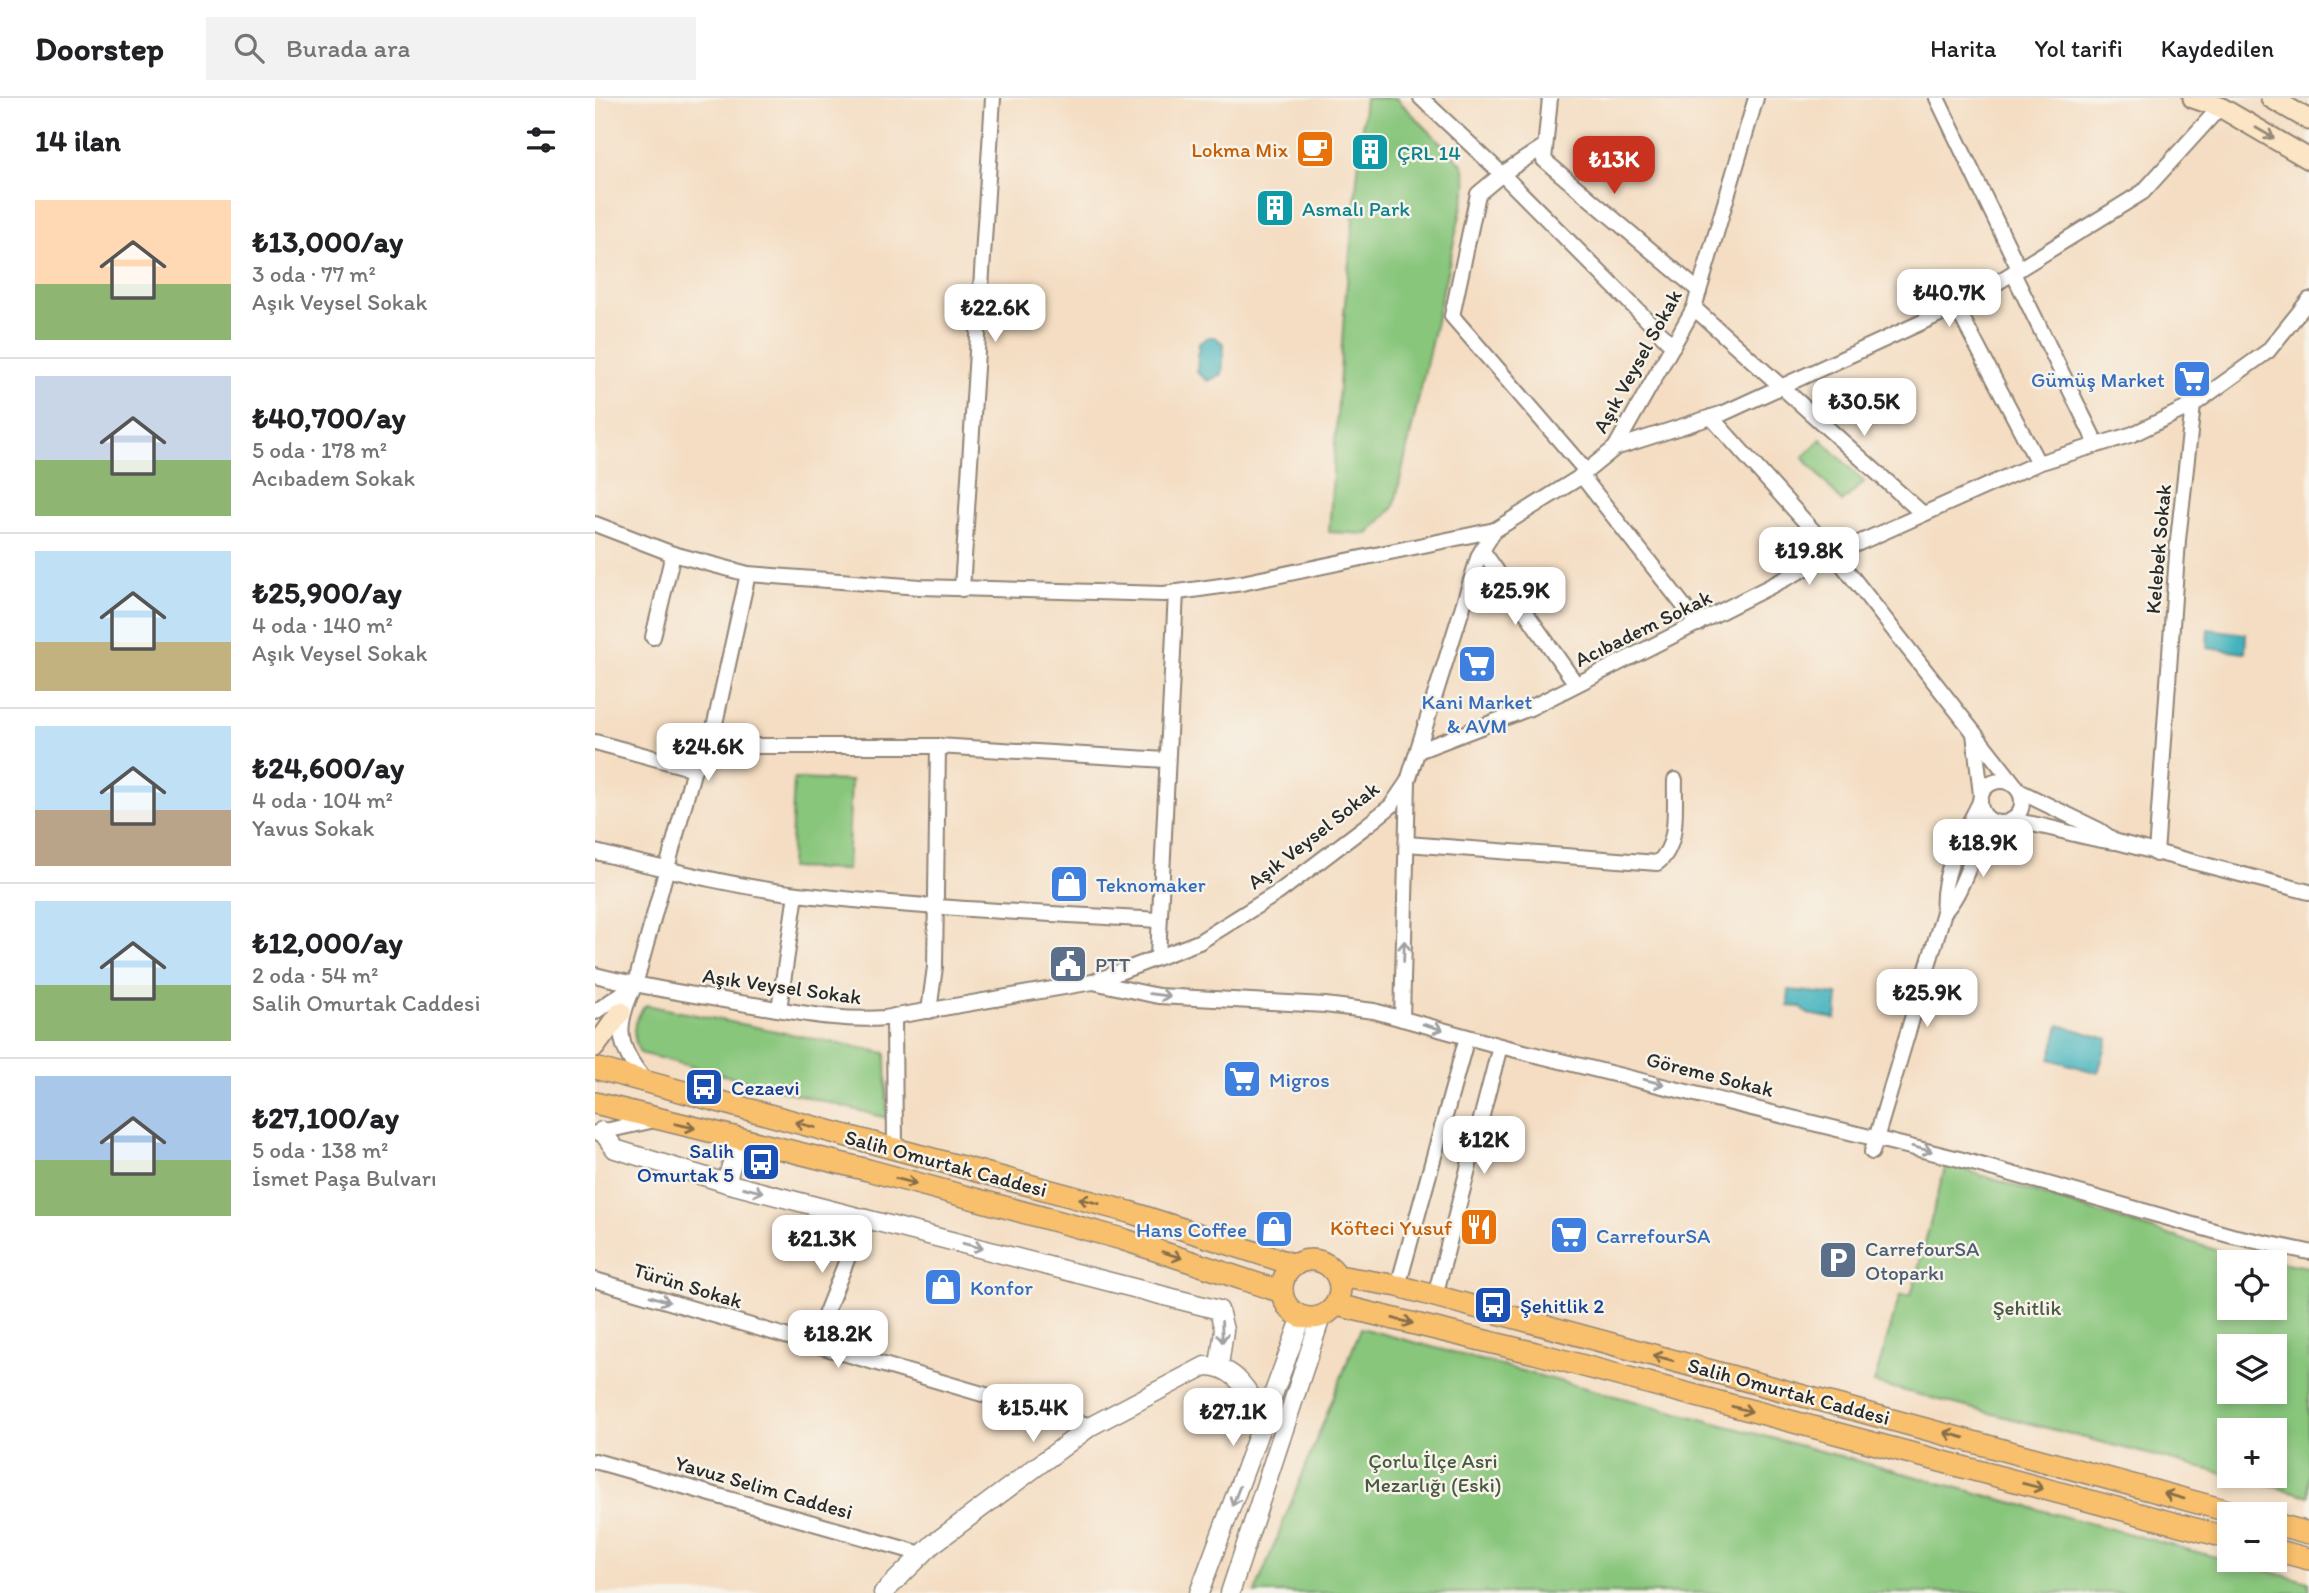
<!DOCTYPE html>
<html lang="tr">
<meta charset="utf-8">
<style>
body{margin:0;font-family:Itim,sans-serif;background:#f2f2f2;color:#202124;height:100vh;display:flex;flex-direction:column;font-size:26px;white-space:nowrap}
*{box-sizing:border-box;margin:0}
p{font-size:23px;color:#757577}
.icon{flex:none;width:38px;height:38px;fill:none;stroke:currentColor;stroke-width:2;stroke-linecap:round;stroke-linejoin:round}
.map{position:relative;flex:1;overflow:hidden}
.drawer{display:flex;flex-direction:column;background:#fff;width:595px}
.drawer>*{flex:none}
.buttons{position:absolute;left:1622px;top:1152px;display:grid;gap:14px}
.buttons a{display:grid;place-items:center;width:70px;height:70px;border-radius:0px;background:#fff;box-shadow:0 4px 10px #0003;font-size:35px}
.price{position:absolute;translate:-50% -60px;padding:0 16px;border-radius:14px;background:#fff;color:#222;font-size:23px;line-height:46px;filter:drop-shadow(0 2px 4px #0008)}
.price::after{content:'';position:absolute;left:50%;top:42px;width:21px;height:16px;margin-left:-10px;background:inherit;clip-path:polygon(0 0,100% 0,50% 100%)}
.price.active{background:#c8321e;color:#fff}
ul{padding:0;list-style:none}
li{display:flex;align-items:center;gap:21px;height:175px;padding:0 35px}
li+li{border-top:2px solid #e0e0e0}
li span{display:grid;place-items:center;flex:none;width:196px;height:140px;border-radius:0px;color:#555}
li>.icon{margin-inline-start:auto}
span .icon{width:84px;height:84px;fill:#fffc;stroke-width:1}
li b{font-size:30px}
h2{display:flex;justify-content:space-between;align-items:center;height:84px;padding:0 35px;font-size:30px}
header{display:flex;align-items:center;gap:42px;box-sizing:border-box;height:98px;padding:0 35px;background:#fff;border-bottom:2px solid #e0e0e0}
header strong{font-size:33px}
nav{display:flex;gap:38px;margin-inline-start:auto;font-size:24px}
.search{width:490px;height:63px;background:#f2f2f2;display:flex;align-items:center;gap:18px;box-sizing:border-box;padding:0 24px;border-radius:0px;color:#757577;font-size:26px}
main{display:flex;flex:1;min-height:0}
.map>svg:first-child{display:block}
</style>
<header>
<strong>Doorstep</strong>
<div class="search"><svg class="icon" aria-label="search" viewBox="0 0 24 24"><circle cx="10" cy="10" r="6"/><path d="M15 15l6 6"/></svg>Burada ara</div>
<nav><a>Harita</a><a>Yol tarifi</a><a>Kaydedilen</a></nav>
</header>
<main>
<section class="drawer">
<h2>14 ilan<svg class="icon" aria-label="filters" viewBox="0 0 24 24"><path d="M4 7h16M4 17h16"/><circle cx="9" cy="7" r="2"/><circle cx="15" cy="17" r="2"/></svg></h2>
<ul>
<li><span style="background:linear-gradient(#ffd9b3 60%,#8fb573 0)"><svg class="icon" aria-label="home" viewBox="0 0 24 24"><path d="M3 11l9-7 9 7M6 9v11h12V9"/></svg></span><div><b>₺13,000/ay</b><p>3 oda · 77 m²</p><p>Aşık Veysel Sokak</p></div></li>
<li><span style="background:linear-gradient(#c9d6e8 60%,#8fb573 0)"><svg class="icon" aria-label="home" viewBox="0 0 24 24"><path d="M3 11l9-7 9 7M6 9v11h12V9"/></svg></span><div><b>₺40,700/ay</b><p>5 oda · 178 m²</p><p>Acıbadem Sokak</p></div></li>
<li><span style="background:linear-gradient(#bfe0f5 65%,#c2b280 0)"><svg class="icon" aria-label="home" viewBox="0 0 24 24"><path d="M3 11l9-7 9 7M6 9v11h12V9"/></svg></span><div><b>₺25,900/ay</b><p>4 oda · 140 m²</p><p>Aşık Veysel Sokak</p></div></li>
<li><span style="background:linear-gradient(#bfe0f5 60%,#b9a48a 0)"><svg class="icon" aria-label="home" viewBox="0 0 24 24"><path d="M3 11l9-7 9 7M6 9v11h12V9"/></svg></span><div><b>₺24,600/ay</b><p>4 oda · 104 m²</p><p>Yavus Sokak</p></div></li>
<li><span style="background:linear-gradient(#bfe0f5 60%,#8fb573 0)"><svg class="icon" aria-label="home" viewBox="0 0 24 24"><path d="M3 11l9-7 9 7M6 9v11h12V9"/></svg></span><div><b>₺12,000/ay</b><p>2 oda · 54 m²</p><p>Salih Omurtak Caddesi</p></div></li>
<li><span style="background:linear-gradient(#a9c7e8 60%,#8fb573 0)"><svg class="icon" aria-label="home" viewBox="0 0 24 24"><path d="M3 11l9-7 9 7M6 9v11h12V9"/></svg></span><div><b>₺27,100/ay</b><p>5 oda · 138 m²</p><p>İsmet Paşa Bulvarı</p></div></li>
</ul>
</section>
<div class="map">
<svg width="1714" height="1495" viewBox="0 0 1714 1495">
<rect width="100%" height="100%" fill="#f7f3e8"/>
<filter id="ink" filterUnits="userSpaceOnUse"><feTurbulence type="fractalNoise" baseFrequency=".0143" numOctaves="2"/><feDisplacementMap in="SourceGraphic" scale="14" xChannelSelector="R" yChannelSelector="G"/><feConvolveMatrix kernelMatrix="1 2 1 2 8 2 1 2 1" color-interpolation-filters="sRGB"/></filter>
<filter id="wash" filterUnits="userSpaceOnUse"><feTurbulence type="fractalNoise" baseFrequency=".00686" numOctaves="4" result="noise"/><feDisplacementMap in="SourceGraphic" scale="28" xChannelSelector="R" yChannelSelector="G"/><feGaussianBlur stdDeviation="1.57" result="paint"/><feColorMatrix in="noise" values="0 0 0 0 0 0 0 0 0 0 0 0 0 0 0 0 0 1.4 0 .05"/><feComposite in="paint" operator="in"/></filter>
<g filter="url(#wash)">
<rect width="100%" height="100%" fill="#f4ddc2"/>
<g fill="#88c67c" stroke="#5a7854" stroke-width="2" fill-rule="evenodd">
<polygon points="770,0 801,0 868,67 872,86 799,409 773,436 734,434 749,216"/>
<polygon points="1226,341 1269,384 1247,404 1208,359"/>
<polygon points="199,681 256,683 252,772 195,770"/>
<path d="M51,907L291,955L292,1020L45,955C36,936 37,923 51,907Z"/>
<path d="M1351,1066L1630,1155L1714,1169V1398L1279,1285L1305,1197H1316ZM1634,1164H1680V1209H1634ZM1634,1248H1680V1293H1634ZM1634,1332H1680V1377H1634Z"/>
<polygon points="766,1230 1714,1484 1714,1495 660,1495"/>
</g>
<g fill="#43b3bd" stroke="#376f74" stroke-width="2">
<polygon points="614,239 620,239 629,246 627,276 613,283 602,274 604,245"/>
<polygon points="1613,531 1651,536 1650,555 1612,550"/>
<polygon points="1194,892 1243,897 1241,921 1213,916 1205,909 1193,908"/>
<polygon points="1464,927 1513,941 1503,975 1455,961"/>
</g>
</g>
<g filter="url(#ink)">
<g fill="none" stroke-linecap="round" stroke-linejoin="round">
<defs>
<g id="minor">
<polyline points="826,0 907,76 948,49"/>
<polyline points="955,0 949,62 1104,193"/>
<polyline points="1342,0 1424,171"/>
<polyline points="1418,175 1502,347"/>
<polyline points="1361,208 1443,365"/>
<polyline points="1099,210 1328,416"/>
<polyline points="1116,319 1239,456 1420,687"/>
<polyline points="1020,350 1129,315 1371,204 1548,94 1625,9"/>
<polyline points="991,373 857,218 883,96 907,76 1078,248"/>
<polyline points="986,377 1103,526"/>
<polyline points="0,426 78,456 153,476 325,489 569,496 647,485 900,432"/>
<polyline points="887,452 981,586"/>
<polyline points="367,491 398,0"/>
<polyline points="58,539 78,456"/>
<polyline points="1379,635 1386,697"/>
<polyline points="0,644 99,671"/>
<polyline points="115,648 343,648 571,662"/>
<polyline points="823,653 935,610 1239,456 1443,365 1538,336 1598,307"/>
<circle cx="1406" cy="704" r="21"/>
<polyline points="1424,693 1504,732 1521,744"/>
<path d="M1415,723C1451,725 1485,741 1522,744L1714,794"/>
<path d="M812,746L1062,765C1085,748 1079,709 1080,682"/>
<path d="M0,754C67,770 135,788 203,796C323,810 444,815 564,822"/>
<polyline points="1561,756 1583,442 1598,307 1673,253 1714,202"/>
<path d="M1349,814C1376,784 1371,748 1408,725"/>
<polyline points="563,858 581,494"/>
<path d="M0,877C50,890 101,897 152,906C198,913 244,924 290,920L498,884L604,844L684,794L771,728L796,708L813,683L884,457L900,432L982,381L1020,350L1099,210L1161,0"/>
<polyline points="498,884 563,898 730,907 779,913 905,948 1364,1061 1637,1138 1714,1154"/>
<polyline points="184,911 201,796"/>
<polyline points="334,913 340,869 343,648"/>
<polyline points="0,914 38,888"/>
<polyline points="299,918 300,1051"/>
<polyline points="807,921 813,683"/>
<path d="M50,982C21,948 20,927 40,887L99,671L115,648L153,476"/>
<polyline points="1,1035 60,1022"/>
<path d="M1277,1054L1349,814C1345,775 1368,738 1385,704"/>
<polyline points="0,1182 496,1328"/>
<polyline points="803,1188 872,939"/>
<polyline points="840,1198 905,948"/>
<polyline points="218,1247 269,1119"/>
<polyline points="0,1363 327,1456"/>
</g>
<g id="tertiary">
<polyline points="7,1033 20,1051 131,1085 624,1212 629,1232 624,1268"/>
<polyline points="131,1085 144,1041"/>
<path d="M288,1495L338,1446L496,1328L610,1268C642,1268 653,1295 670,1319"/>
<polyline points="604,1495 707,1219"/>
<polyline points="635,1495 726,1219"/>
</g>
<g id="secondary">
<polyline points="1598,0 1625,9 1714,61"/>
<polyline points="1676,0 1714,22"/>
<polyline points="0,949 26,914"/>
</g>
<g id="primary">
<polyline points="0,970 534,1114 700,1167"/>
<polyline points="0,1005 273,1072 527,1141 687,1194"/>
<circle cx="716" cy="1191" r="29"/>
<polyline points="743,1178 803,1188 1644,1416"/>
<polyline points="742,1207 940,1255 1634,1440"/>
<polyline points="1680,1426 1714,1435"/>
<polyline points="1680,1452 1714,1461"/>
</g>
</defs>
<use href="#minor" stroke="#908476" stroke-width="18"/>
<use href="#tertiary" stroke="#908476" stroke-width="21"/>
<use href="#secondary" stroke="#908476" stroke-width="23"/>
<use href="#primary" stroke="#908476" stroke-width="24"/>
<use href="#minor" stroke="#fff" stroke-width="14"/>
<use href="#tertiary" stroke="#fff" stroke-width="18"/>
<use href="#secondary" stroke="#fce5c4" stroke-width="19"/>
<use href="#primary" stroke="#f8bf6c" stroke-width="21"/>
</g>
<defs><path id="oneway-shaft" d="M-6 0H5M1.5-3L5.5 0L1.5 3" fill="none" stroke-width="1.6" stroke-linecap="round" stroke-linejoin="round" transform="scale(1.75)"/></defs>
<use stroke="#948878" href="#oneway-shaft" transform="translate(1670 35) rotate(30)"/>
<g stroke="#a0a0a0">
<use href="#oneway-shaft" transform="translate(809 853) rotate(-88)"/>
<use href="#oneway-shaft" transform="translate(565 897) rotate(7)"/>
<use href="#oneway-shaft" transform="translate(838 929) rotate(16)"/>
<use href="#oneway-shaft" transform="translate(1059 984) rotate(14)"/>
<use href="#oneway-shaft" transform="translate(1327 1051) rotate(14)"/>
<use href="#oneway-shaft" transform="translate(158 1092) rotate(14)"/>
<use href="#oneway-shaft" transform="translate(378 1148) rotate(14)"/>
<use href="#oneway-shaft" transform="translate(65 1201) rotate(17)"/>
<use href="#oneway-shaft" transform="translate(627 1234) rotate(88)"/>
<use href="#oneway-shaft" transform="translate(641 1398) rotate(111)"/>
</g>
<g stroke="#876e48">
<use href="#oneway-shaft" transform="translate(210 1027) rotate(-165)"/>
<use href="#oneway-shaft" transform="translate(90 1028) rotate(13)"/>
<use href="#oneway-shaft" transform="translate(311 1083) rotate(15)"/>
<use href="#oneway-shaft" transform="translate(494 1103) rotate(-165)"/>
<use href="#oneway-shaft" transform="translate(577 1157) rotate(18)"/>
<use href="#oneway-shaft" transform="translate(808 1223) rotate(14)"/>
<use href="#oneway-shaft" transform="translate(1068 1260) rotate(-165)"/>
<use href="#oneway-shaft" transform="translate(1147 1311) rotate(15)"/>
<use href="#oneway-shaft" transform="translate(1359 1337) rotate(-164)"/>
<use href="#oneway-shaft" transform="translate(1438 1388) rotate(15)"/>
<use href="#oneway-shaft" transform="translate(1579 1398) rotate(-164)"/>
</g>
</g>
<defs>
<symbol id="cafe-square" viewBox="-11 -11 22 22"><rect x="-9" y="-9" width="18" height="18" rx="4" fill="#e8710a" stroke="#f7f3e8"/><path d="M-5.5-4.5H6V0H3Q3 3.5 0 3.5H-2.5Q-5.5 3.5-5.5 0ZM3-3.2v2h1.7v-2ZM-6 4.5H4V6H-6Z" fill="#fff"/></symbol>
<symbol id="building-square" viewBox="-11 -11 22 22"><rect x="-9" y="-9" width="18" height="18" rx="4" fill="#0f9aa8" stroke="#f7f3e8"/><path d="M-4-6H4V6H1V3H-1V6H-4ZM-2.5-4.3h1.7v1.8h-1.7ZM.8-4.3h1.7v1.8H.8ZM-2.5-1h1.7V.8h-1.7ZM.8-1h1.7V.8H.8Z" fill="#fff"/></symbol>
<symbol id="supermarket-square" viewBox="-11 -11 22 22"><rect x="-9" y="-9" width="18" height="18" rx="4" fill="#3f7fe0" stroke="#f7f3e8"/><path d="M-6-5.5h2.5l.6 2H6L4.5 2H-2.5L-4.4-4H-6ZM-1.5 3.2a1.3 1.3 0 1 0 .1 0ZM3 3.2a1.3 1.3 0 1 0 .1 0Z" fill="#fff"/></symbol>
<symbol id="shop-square" viewBox="-11 -11 22 22"><rect x="-9" y="-9" width="18" height="18" rx="4" fill="#3f7fe0" stroke="#f7f3e8"/><path d="M-5-2.5h2.3a2.7 3.5 0 0 1 5.4 0H5L5.5 6h-11ZM-1.5-2.5h3a1.5 2.3 0 0 0-3 0Z" fill="#fff"/></symbol>
<symbol id="civic-square" viewBox="-11 -11 22 22"><rect x="-9" y="-9" width="18" height="18" rx="4" fill="#5c6f8a" stroke="#f7f3e8"/><path d="M-.6-6.5H3V-4.5H.6V-3L4-1V1h2V6H-6V1h2V-1L-.6-3ZM-1.2 2.5V6h2.4V2.5Z" fill="#fff"/></symbol>
<symbol id="bus-square" viewBox="-11 -11 22 22"><rect x="-9" y="-9" width="18" height="18" rx="4" fill="#1a4fb4" stroke="#f7f3e8"/><path d="M-5-6H5V4H4V6H2V4H-2V6H-4V4H-5ZM-3.5-4V0h7V-4ZM-3.5 1.2v1.5H-2V1.2ZM2 1.2v1.5H3.5V1.2Z" fill="#fff"/></symbol>
<symbol id="restaurant-square" viewBox="-11 -11 22 22"><rect x="-9" y="-9" width="18" height="18" rx="4" fill="#e8710a" stroke="#f7f3e8"/><path d="M-5-6h1v4h1v-4h1v4h1v-4h1v5L-1.5 .5V6h-2V.5L-5-1ZM5-6V6H3V1.5H1.5Q1.5-4 5-6Z" fill="#fff"/></symbol>
<symbol id="parking-square" viewBox="-11 -11 22 22"><rect x="-9" y="-9" width="18" height="18" rx="4" fill="#5c6f8a" stroke="#f7f3e8"/><path d="M-3.5-5.5H1a3.5 3.5 0 0 1 0 7H-1V5.5H-3.5ZM-1-3.4V-.6H.8a1.4 1.4 0 0 0 0-2.8Z" fill="#fff"/></symbol>
</defs>
<g fill-rule="evenodd">
<use href="#cafe-square" x="698" y="29" width="44" height="44"/>
<use href="#building-square" x="753" y="32" width="44" height="44"/>
<use href="#building-square" x="658" y="88" width="44" height="44"/>
<use href="#supermarket-square" x="1575" y="259" width="44" height="44"/>
<use href="#supermarket-square" x="860" y="544" width="44" height="44"/>
<use href="#shop-square" x="452" y="764" width="44" height="44"/>
<use href="#civic-square" x="451" y="844" width="44" height="44"/>
<use href="#supermarket-square" x="625" y="959" width="44" height="44"/>
<use href="#bus-square" x="87" y="967" width="44" height="44"/>
<use href="#bus-square" x="144" y="1042" width="44" height="44"/>
<use href="#restaurant-square" x="862" y="1107" width="44" height="44"/>
<use href="#shop-square" x="657" y="1109" width="44" height="44"/>
<use href="#supermarket-square" x="952" y="1115" width="44" height="44"/>
<use href="#parking-square" x="1221" y="1140" width="44" height="44"/>
<use href="#shop-square" x="326" y="1167" width="44" height="44"/>
<use href="#bus-square" x="876" y="1185" width="44" height="44"/>
</g>
<g text-anchor="middle" dominant-baseline="central" stroke-width="5" stroke-linejoin="round" paint-order="stroke">
<g font-size="21" fill="#c56008" stroke="#f7f3e8" text-anchor="end">
<text x="693" y="51">Lokma Mix</text>
<text x="857" y="1129">Köfteci Yusuf</text>
</g>
<g font-size="21" fill="#0d838f" stroke="#f7f3e8" text-anchor="start">
<text x="802" y="54">ÇRL 14</text>
<text x="707" y="110">Asmalı Park</text>
</g>
<g font-size="21" fill="#2b2b2b" stroke="#f7f3e8">
<text transform="translate(1042 263) rotate(-61)">Aşık Veysel Sokak</text>
<text transform="translate(1563 451) rotate(-85)">Kelebek Sokak</text>
<text transform="translate(1048 530) rotate(-26)">Acıbadem Sokak</text>
<text transform="translate(718 737) rotate(-38)">Aşık Veysel Sokak</text>
<text transform="translate(187 888) rotate(8)">Aşık Veysel Sokak</text>
<text transform="translate(1115 976) rotate(14)">Göreme Sokak</text>
<text transform="translate(351 1065) rotate(15)">Salih Omurtak Caddesi</text>
<text transform="translate(93 1187) rotate(17)">Türün Sokak</text>
<text transform="translate(1194 1293) rotate(15)">Salih Omurtak Caddesi</text>
<text transform="translate(169 1389) rotate(16)">Yavuz Selim Caddesi</text>
</g>
<g font-size="21" fill="#366cbe" stroke="#f7f3e8" text-anchor="start">
<text x="1570" y="281" text-anchor="end">Gümüş Market</text>
<text x="882" y="603" text-anchor="middle">Kani Market<tspan x="882" dy="24">&amp; AVM</tspan></text>
<text x="501" y="786">Teknomaker</text>
<text x="674" y="981">Migros</text>
<text x="652" y="1131" text-anchor="end">Hans Coffee</text>
<text x="1001" y="1137">CarrefourSA</text>
<text x="375" y="1189">Konfor</text>
</g>
<g font-size="21" fill="#4e5e75" stroke="#f7f3e8" text-anchor="start">
<text x="500" y="866">PTT</text>
<text x="1270" y="1150">CarrefourSA<tspan x="1270" dy="24">Otoparkı</tspan></text>
</g>
<g font-size="21" fill="#164399" stroke="#f7f3e8" text-anchor="start">
<text x="136" y="989">Cezaevi</text>
<text x="139" y="1052" text-anchor="end">Salih<tspan x="139" dy="24">Omurtak 5</tspan></text>
<text x="925" y="1207">Şehitlik 2</text>
</g>
<g font-size="21" fill="#475a43" stroke="#f7f3e8">
<text x="1432" y="1209">Şehitlik</text>
<text x="838" y="1362">Çorlu İlçe Asri<tspan x="838" dy="24">Mezarlığı (Eski)</tspan></text>
</g>
</g>
</svg>
<div class="buttons">
<a><svg class="icon" aria-label="locate" viewBox="0 0 24 24"><circle cx="12" cy="12" r="6"/><path d="M12 2v4M12 18v4M2 12h4M18 12h4"/></svg></a>
<a><svg class="icon" aria-label="layers" viewBox="0 0 24 24"><path d="M12 4l9 5-9 5-9-5zM3 14l9 5 9-5"/></svg></a>
<a>+</a>
<a>−</a>
</div>
<b class="price active" style="left:1019px;top:98px">₺13K</b>
<b class="price" style="left:1354px;top:231px">₺40.7K</b>
<b class="price" style="left:400px;top:246px">₺22.6K</b>
<b class="price" style="left:1269px;top:340px">₺30.5K</b>
<b class="price" style="left:1214px;top:489px">₺19.8K</b>
<b class="price" style="left:920px;top:529px">₺25.9K</b>
<b class="price" style="left:113px;top:685px">₺24.6K</b>
<b class="price" style="left:1388px;top:781px">₺18.9K</b>
<b class="price" style="left:1332px;top:931px">₺25.9K</b>
<b class="price" style="left:889px;top:1078px">₺12K</b>
<b class="price" style="left:227px;top:1177px">₺21.3K</b>
<b class="price" style="left:243px;top:1272px">₺18.2K</b>
<b class="price" style="left:438px;top:1346px">₺15.4K</b>
<b class="price" style="left:638px;top:1350px">₺27.1K</b>
</div>
</main>
